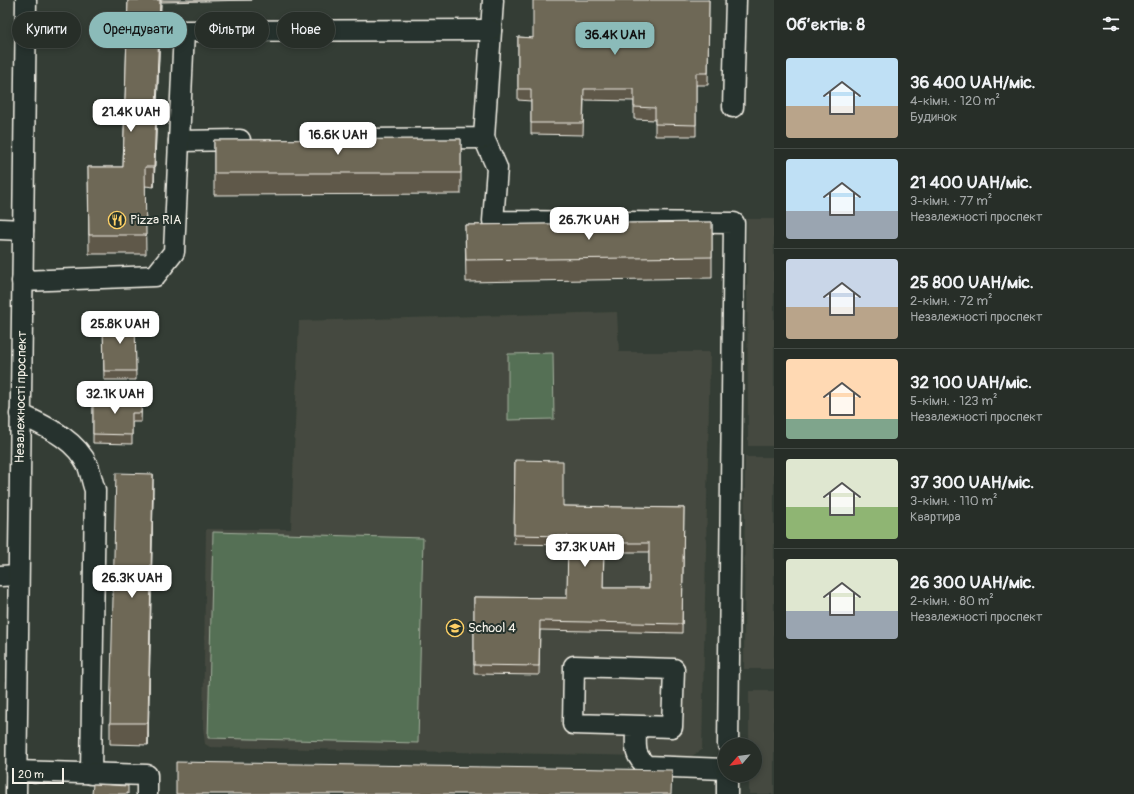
<!DOCTYPE html>
<html lang="uk">
<meta charset="utf-8">
<style>
body{margin:0;font-family:Pangolin,sans-serif;background:#333a34;color:#f1f3f6;height:100vh;display:flex;flex-direction:column;font-size:15px;white-space:nowrap}
*{box-sizing:border-box;margin:0}
p{font-size:13px;color:#a4a8a8}
.icon{flex:none;width:22px;height:22px;fill:none;stroke:currentColor;stroke-width:2;stroke-linecap:round;stroke-linejoin:round}
.map{position:relative;flex:1;overflow:hidden}
.sheet{display:flex;flex-direction:column;background:#272e28;width:360px}
.sheet>*{flex:none}
.top-card{position:absolute;left:12px;top:12px;width:380px;height:36px;display:flex;gap:8px}
.needle{width:26px;rotate:242deg}
.buttons{position:absolute;left:718px;top:738px;display:grid;gap:8px}
.buttons a{display:grid;place-items:center;width:44px;height:44px;border-radius:50%;background:#272e28;box-shadow:0 2px 6px #0003,0 0 0 1px #434a45;font-size:20px}
.scale{position:absolute;left:12px;bottom:10px;width:52px;box-sizing:border-box;padding-left:4px;border:2px solid #f4f1e8;border-top:0;font-size:11px;line-height:14px;white-space:nowrap;color:#f4f1e8;-webkit-text-stroke:3px #26332d;paint-order:stroke}
.price{position:absolute;translate:-50% -34px;padding:0 9px;border-radius:8px;background:#fff;color:#222;font-size:13px;line-height:26px;filter:drop-shadow(0 1px 2px #0008)}
.price::after{content:'';position:absolute;left:50%;top:24px;width:12px;height:9px;margin-left:-6px;background:inherit;clip-path:polygon(0 0,100% 0,50% 100%)}
.price.current{background:#8bbbb9;color:#111}
ul{padding:0;list-style:none}
li{display:flex;align-items:center;gap:12px;height:100px;padding:0 12px}
li+li{border-top:1px solid #434a45}
li span{display:grid;place-items:center;flex:none;width:112px;height:80px;border-radius:4px;color:#555}
li>.icon{margin-inline-start:auto}
span .icon{width:48px;height:48px;fill:#fffc;stroke-width:1}
li b{font-size:17px}
h2{display:flex;justify-content:space-between;align-items:center;height:48px;padding:0 12px;font-size:17px}
.tag{padding:0 14px;border-radius:18px;background:#272e28;box-shadow:0 2px 6px #0003,0 0 0 1px #434a45;font-size:14px;line-height:36px}
.tag.current{background:#8bbbb9;color:#111}
main{display:flex;flex:1;min-height:0}
.map>svg:first-child{display:block}
</style>
<main>
<div class="map">
<svg width="774" height="794" viewBox="0 0 774 794">
<rect width="100%" height="100%" fill="#343d35"/>
<filter id="ink" filterUnits="userSpaceOnUse"><feTurbulence type="fractalNoise" baseFrequency=".025" numOctaves="2"/><feDisplacementMap in="SourceGraphic" scale="8" xChannelSelector="R" yChannelSelector="G"/><feConvolveMatrix kernelMatrix="1 2 1 2 8 2 1 2 1" color-interpolation-filters="sRGB"/></filter>
<g filter="url(#ink)">
<g fill="#454a3f">
<polygon points="747,219 774,219 774,446 748,446"/>
<polygon points="617,312 619,352 710,352 702,750 690,757 210,747 205,744 203,727 206,529 291,529 299,321"/>
<polygon points="745,457 774,457 774,669 744,669"/>
<polygon points="749,691 774,691 774,794 749,794 749,775 755,775 755,745 749,745"/>
</g>
<g fill="#556f55" stroke="#a4b09e">
<polygon points="553,353 554,419 508,420 508,354"/>
<polygon points="213,532 423,538 418,743 208,738"/>
</g>
<g fill="none" stroke-linecap="round" stroke-linejoin="round">
<defs>
<g id="minor">
<polyline points="733,107 736,0"/>
<polyline points="484,138 497,168 493,221 734,223 728,745"/>
<polyline points="370,139 484,138 493,0"/>
<polyline points="179,141 240,140"/>
<polyline points="0,229 23,230"/>
<polyline points="22,281 155,276 174,252 184,31 491,30"/>
<path d="M20,414C46,427 75,438 88,466C91,474 92,482 95,490L91,774"/>
<polyline points="0,576 18,575"/>
<path d="M642,726L573,724L574,666L674,669L672,727L642,726L636,730C636,746 633,755 647,766L725,769"/>
<polyline points="16,771 147,775 147,794"/>
<polyline points="16,794 26,0"/>
<polyline points="727,794 727,775"/>
</g>
</defs>
<use href="#minor" stroke="#f4f1e8" stroke-width="23"/>
<use href="#minor" stroke="#26332d" stroke-width="20"/>
</g>
<g fill="#5f594a" stroke="#f4f1e8" fill-rule="evenodd">
<polygon points="128,0 252,0 161,2 154,187 145,186 146,254 89,254 88,167 123,167"/>
<polygon points="709,0 708,85 696,85 696,136 655,136 655,120 634,119 634,101 584,100 583,135 531,134 531,101 518,100 518,37 533,38"/>
<polygon points="461,139 461,194 214,195 214,140"/>
<polygon points="712,222 712,278 466,282 465,225"/>
<polygon points="135,319 136,380 104,380 103,320"/>
<polygon points="93,397 142,397 141,422 132,422 132,444 93,443"/>
<path d="M515,460L563,506L684,508L682,633L540,630L539,675L474,674V597L567,598L568,545L514,544ZM604,552H649V588H603Z"/>
<polygon points="153,496 148,745 110,744 110,723"/>
</g>
<g fill="#4d483c" stroke="#f4f1e8">
<polygon points="160,0 161,0 161,2 154,187 154,167"/>
<polygon points="153,474 153,496 148,745 148,723"/>
</g>
<g fill="#6e6756" stroke="#f4f1e8" fill-rule="evenodd">
<polygon points="128,0 160,0 154,167 145,167 146,235 89,235 88,167 123,167"/>
<polygon points="533,0 709,0 708,73 696,73 696,125 655,124 655,108 634,107 634,89 584,89 583,123 531,123 531,89 518,89 518,37 533,38"/>
<polygon points="461,139 461,173 214,173 214,140"/>
<polygon points="712,222 712,257 466,260 465,225"/>
<polygon points="135,319 136,371 104,371 103,320"/>
<polygon points="93,397 142,397 141,413 132,413 132,435 93,434"/>
<path d="M515,460L563,461V506L684,508L682,624L540,621L539,666L474,665V597L567,598L568,536L514,535ZM604,543H649V588H603Z"/>
<polygon points="116,473 153,474 148,723 110,723"/>
<polygon points="176,762 672,770 671,794 176,794"/>
<polygon points="93,784 128,786 128,794 92,794"/>
</g>
</g>
<defs>
<symbol id="restaurant-ring" viewBox="-11 -11 22 22"><circle r="9.5" fill="#26332d" stroke="#ffd166" stroke-width="1.5"/><path d="M-5-6h1v4h1v-4h1v4h1v-4h1v5L-1.5 .5V6h-2V.5L-5-1ZM5-6V6H3V1.5H1.5Q1.5-4 5-6Z" fill="#ffd166"/></symbol>
<symbol id="school-ring" viewBox="-11 -11 22 22"><circle r="9.5" fill="#26332d" stroke="#ffd166" stroke-width="1.5"/><path d="M0-5L7-2L0 1L-7-2ZM-4 1L0 2.5L4 1V4Q0 6-4 4Z" fill="#ffd166"/></symbol>
</defs>
<g fill-rule="evenodd">
<use href="#restaurant-ring" x="107" y="210" width="20" height="20"/>
<use href="#school-ring" x="445" y="618" width="20" height="20"/>
</g>
<g text-anchor="middle" dominant-baseline="central" stroke-width="4" stroke-linejoin="round" paint-order="stroke">
<g font-size="13" fill="#f4f1e8" stroke="#26332d" text-anchor="start">
<text x="130" y="220">Pizza RIA</text>
<text x="468" y="628">School 4</text>
</g>
<g font-size="13" fill="#f4f1e8" stroke="#26332d">
<text transform="translate(21 397) rotate(-89)">Незалежності проспект</text>
</g>
</g>
</svg>
<div class="buttons">
<a><svg class="needle" viewBox="-14 -14 28 28"><path d="M0-13l5 13h-10z" fill="#e53935"/><path d="M0 13l5-13h-10z" fill="#a4a8a8"/></svg></a>
</div>
<div class="scale">20 m</div>
<b class="price current" style="left:615px;top:56px">36.4K UAH</b>
<b class="price" style="left:131px;top:133px">21.4K UAH</b>
<b class="price" style="left:338px;top:156px">16.6K UAH</b>
<b class="price" style="left:589px;top:241px">26.7K UAH</b>
<b class="price" style="left:120px;top:345px">25.8K UAH</b>
<b class="price" style="left:115px;top:415px">32.1K UAH</b>
<b class="price" style="left:585px;top:568px">37.3K UAH</b>
<b class="price" style="left:132px;top:599px">26.3K UAH</b>
<div class="top-card">
<a class="tag">Купити</a>
<a class="tag current">Орендувати</a>
<a class="tag">Фільтри</a>
<a class="tag">Нове</a>
</div>
</div>
<section class="sheet">
<h2>Об’єктів: 8<svg class="icon" aria-label="filters" viewBox="0 0 24 24"><path d="M4 7h16M4 17h16"/><circle cx="9" cy="7" r="2"/><circle cx="15" cy="17" r="2"/></svg></h2>
<ul>
<li><span style="background:linear-gradient(#bfe0f5 60%,#b9a48a 0)"><svg class="icon" aria-label="home" viewBox="0 0 24 24"><path d="M3 11l9-7 9 7M6 9v11h12V9"/></svg></span><div><b>36 400 UAH/міс.</b><p>4-кімн. · 120 m²</p><p>Будинок</p></div></li>
<li><span style="background:linear-gradient(#bfe0f5 65%,#9aa5b1 0)"><svg class="icon" aria-label="home" viewBox="0 0 24 24"><path d="M3 11l9-7 9 7M6 9v11h12V9"/></svg></span><div><b>21 400 UAH/міс.</b><p>3-кімн. · 77 m²</p><p>Незалежності проспект</p></div></li>
<li><span style="background:linear-gradient(#c9d6e8 60%,#b9a48a 0)"><svg class="icon" aria-label="home" viewBox="0 0 24 24"><path d="M3 11l9-7 9 7M6 9v11h12V9"/></svg></span><div><b>25 800 UAH/міс.</b><p>2-кімн. · 72 m²</p><p>Незалежності проспект</p></div></li>
<li><span style="background:linear-gradient(#ffd9b3 75%,#7fa58c 0)"><svg class="icon" aria-label="home" viewBox="0 0 24 24"><path d="M3 11l9-7 9 7M6 9v11h12V9"/></svg></span><div><b>32 100 UAH/міс.</b><p>5-кімн. · 123 m²</p><p>Незалежності проспект</p></div></li>
<li><span style="background:linear-gradient(#dfe7d0 60%,#8fb573 0)"><svg class="icon" aria-label="home" viewBox="0 0 24 24"><path d="M3 11l9-7 9 7M6 9v11h12V9"/></svg></span><div><b>37 300 UAH/міс.</b><p>3-кімн. · 110 m²</p><p>Квартира</p></div></li>
<li><span style="background:linear-gradient(#dfe7d0 65%,#9aa5b1 0)"><svg class="icon" aria-label="home" viewBox="0 0 24 24"><path d="M3 11l9-7 9 7M6 9v11h12V9"/></svg></span><div><b>26 300 UAH/міс.</b><p>2-кімн. · 80 m²</p><p>Незалежності проспект</p></div></li>
</ul>
</section>
</main>
